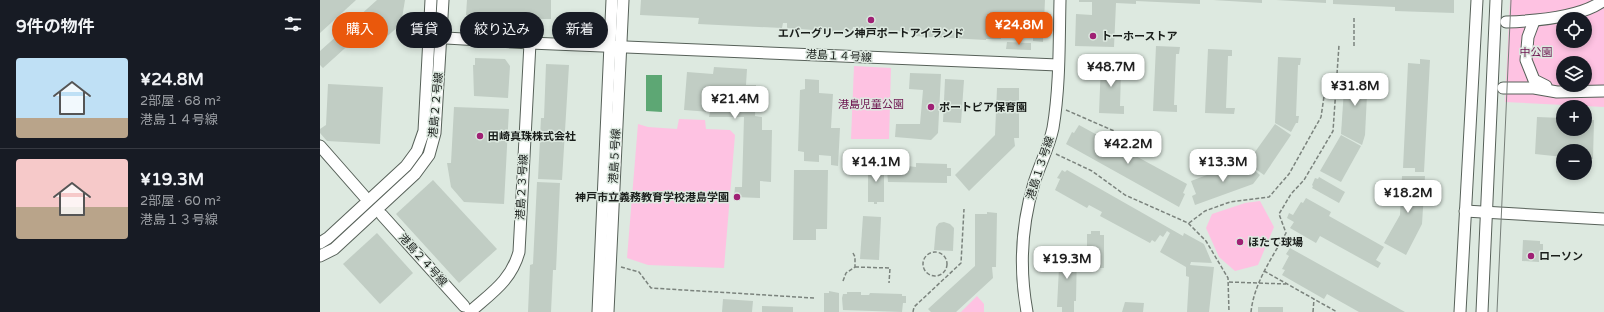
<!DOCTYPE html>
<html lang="ja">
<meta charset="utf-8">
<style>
body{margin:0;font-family:"Varela Round","Noto Sans JP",sans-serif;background:#242831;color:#f1f3f6;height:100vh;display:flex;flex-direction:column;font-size:15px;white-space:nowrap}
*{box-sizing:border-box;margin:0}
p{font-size:13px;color:#9ea1a6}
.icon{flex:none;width:22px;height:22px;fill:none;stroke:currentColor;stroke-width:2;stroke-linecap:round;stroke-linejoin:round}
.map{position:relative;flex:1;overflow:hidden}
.sheet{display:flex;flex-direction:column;background:#171b24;width:320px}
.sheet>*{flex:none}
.guide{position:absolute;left:12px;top:12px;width:380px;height:36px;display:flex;gap:8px}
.tools{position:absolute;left:1236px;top:12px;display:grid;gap:8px}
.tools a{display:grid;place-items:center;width:36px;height:36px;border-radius:50%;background:#171b24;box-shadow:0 2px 6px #0003;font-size:20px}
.price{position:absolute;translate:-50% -34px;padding:0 9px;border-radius:8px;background:#fff;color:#222;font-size:13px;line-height:26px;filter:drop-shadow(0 1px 2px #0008)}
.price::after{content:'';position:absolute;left:50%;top:24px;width:12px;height:9px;margin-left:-6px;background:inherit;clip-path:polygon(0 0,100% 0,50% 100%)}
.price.on{background:#ea580c;color:#fff}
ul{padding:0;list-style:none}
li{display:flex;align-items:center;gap:12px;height:100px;padding:0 16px}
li+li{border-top:1px solid #363941}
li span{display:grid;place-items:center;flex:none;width:112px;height:80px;border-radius:4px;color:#555}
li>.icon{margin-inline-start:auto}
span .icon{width:48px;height:48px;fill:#fffc;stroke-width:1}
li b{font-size:17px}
h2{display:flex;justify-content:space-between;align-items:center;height:48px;padding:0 16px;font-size:17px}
.tag{padding:0 14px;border-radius:18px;background:#171b24;box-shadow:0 2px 6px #0003;font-size:14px;line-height:36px}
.tag.on{background:#ea580c;color:#fff}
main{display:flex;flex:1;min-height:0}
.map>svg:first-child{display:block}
</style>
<main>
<section class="sheet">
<h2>9件の物件<svg class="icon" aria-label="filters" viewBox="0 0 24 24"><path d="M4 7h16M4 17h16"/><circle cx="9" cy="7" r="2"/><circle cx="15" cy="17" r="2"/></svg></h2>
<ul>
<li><span style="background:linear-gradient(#bfe0f5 75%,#b9a48a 0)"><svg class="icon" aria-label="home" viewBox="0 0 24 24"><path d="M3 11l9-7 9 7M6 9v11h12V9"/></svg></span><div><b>¥24.8M</b><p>2部屋 · 68 m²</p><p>港島１４号線</p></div></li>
<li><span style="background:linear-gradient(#f6c9c9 60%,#b9a48a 0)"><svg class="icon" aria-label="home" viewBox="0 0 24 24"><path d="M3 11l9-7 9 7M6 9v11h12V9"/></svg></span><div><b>¥19.3M</b><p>2部屋 · 60 m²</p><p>港島１３号線</p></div></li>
</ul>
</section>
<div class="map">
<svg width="1284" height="312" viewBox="0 0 1284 312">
<rect width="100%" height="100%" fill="#dde9e0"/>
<g fill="#fec2e2" fill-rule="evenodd">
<path d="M1190,0H1284V107L1185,102ZM1243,19H1265V41H1243ZM1243,63H1265V85H1243Z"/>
<polygon points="534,66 571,68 569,139 531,139"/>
<polygon points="359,119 385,120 386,129 410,130 415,135 404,268 328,265 307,258 318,124 328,127 357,129"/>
<polygon points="940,201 954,227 938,265 915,271 899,257 886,228 892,214 925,203"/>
<polygon points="657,296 664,304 664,312 641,312"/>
</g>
<polygon fill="#5da774" points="326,75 342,75 342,112 326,111"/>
<g fill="#c1cdc4">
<polygon points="0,0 36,0 0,33"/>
<polygon points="57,0 85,0 81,24 63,40 34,40 3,68 0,65 0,51"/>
<polygon points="147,0 231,0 231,19 221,19 221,23 156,19 156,16 146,15"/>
<polygon points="321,0 725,0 723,42 713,41 713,36 681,35 681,39 666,39 666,40 594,36 594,32 552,30 552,34 536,34 536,27 533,27 532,33 467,28 467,23 463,23 462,28 378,24 379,18 320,15"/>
<polygon points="759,0 880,0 880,4 816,1 816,4 796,3 794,47 755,46 756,14 772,15 772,2 759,2"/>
<polygon points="893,0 942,0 942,3"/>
<polygon points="956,0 1006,0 1006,3"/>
<polygon points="1013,0 1134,0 1134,13 1075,11 1075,7 1013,4"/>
<polygon points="687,42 711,43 711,50 686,49"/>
<polygon points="836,46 860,47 859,54 856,54 854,105 857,105 857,112 833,111"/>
<polygon points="888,49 912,50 912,56 908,56 906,108 915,108 914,114 885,113"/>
<polygon points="958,57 981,58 980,65 978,65 976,116 979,116 978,123 976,123 971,132 955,123"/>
<polygon points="155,58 185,59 190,66 188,98 154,96 153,65 155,65"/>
<polygon points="1100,59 1110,60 1104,172 1095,172 1095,168 1083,168 1088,63 1100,64"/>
<polygon points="781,63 806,64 805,72 801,72 800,106 804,106 804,114 779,113"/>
<polygon points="226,64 249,65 242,180 218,179 221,118 224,118"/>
<polygon points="394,67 427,69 426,85 436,85 435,116 442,117 442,130 452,130 451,182 440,181 440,198 414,197 415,187 422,187 424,117 389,117 390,112 364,110 367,72 393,74"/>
<polygon points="590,73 621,74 618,133 611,140 575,137 576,124 600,124 603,90 589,89"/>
<polygon points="1025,74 1048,75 1045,135 1042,145 1021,134"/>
<polygon points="485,79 499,80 499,93 513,94 511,128 520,128 518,166 511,165 511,156 499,155 499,162 484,161 484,152 478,151 480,90 485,89"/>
<polygon points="625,79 644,80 641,123 623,122"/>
<polygon points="8,84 63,87 60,144 7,141 0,133 0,129 6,125"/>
<polygon points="677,88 699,88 699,138 694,138 695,146 649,191 635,175 675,135"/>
<polygon points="134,107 189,109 184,204 144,202 131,187 127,163 131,163"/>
<polygon points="1217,117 1243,118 1243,129 1265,129 1265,119 1274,120 1273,159 1265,158 1265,151 1243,151 1243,157 1215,154"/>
<polygon points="955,124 971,135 944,175 927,163"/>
<polygon points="759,125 867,184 863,193 865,194 859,207 746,144 752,132 754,133"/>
<polygon points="1021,135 1041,146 1021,182 1000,171"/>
<polygon points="556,162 564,164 564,202 557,202 557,204 554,204 554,202 548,202 548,164 556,164"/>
<polygon points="596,163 627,164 627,168 631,168 631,176 627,176 627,183 568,182 567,170 569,170 569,164 596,167"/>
<polygon points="926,164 940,175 933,184 875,205 872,196 876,194 871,181 908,167 909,171"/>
<polygon points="474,170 508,170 507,229 496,229 496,240 473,240"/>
<polygon points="742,170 745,172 747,170 863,236 864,233 884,244 892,263 871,262 870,265 894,267 889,312 867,312 869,277 866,276 866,267 840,252 850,233 847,231 843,237 840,235 835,242 832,240 830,243 780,216 782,212 769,205 767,208 735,190 740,179 737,178"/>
<polygon points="1082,176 1105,176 1102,224 1086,255 1064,243 1080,215"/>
<polygon points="999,177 1025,192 1019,203 992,188 993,186 992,185 995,178 998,179"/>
<polygon points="113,180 177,249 139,283 76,214"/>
<polygon points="217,182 240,183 236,270 233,270 231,312 208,312 210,265 213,264"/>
<polygon points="986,198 1011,212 1009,216 1064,247 1056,260 1061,263 1058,268 1000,236 996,243 970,228 974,222 967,218 969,213 973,215 981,202 983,203"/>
<polygon points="667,212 677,213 676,267 672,267 673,278 636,312 611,312 608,309 655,266 655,214 667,214"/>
<polygon points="543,216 561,217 559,260 540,259"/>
<polygon points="624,222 630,224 634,228 633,251 614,250 616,227 619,223"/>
<polygon points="771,231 780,231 780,235 784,235 784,268 778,268 778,270 767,268 767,234 771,234"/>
<polygon points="57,233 93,273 60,304 23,264"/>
<polygon points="1203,240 1220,241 1220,244 1223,244 1223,250 1220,250 1219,262 1202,261"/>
<polygon points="740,248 757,249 756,301 754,301 754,312 742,312 742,307 737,307"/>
<polygon points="970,248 1085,312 1039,312 1007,294 1004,299 962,275 965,270 962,269 969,256 966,254"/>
<polygon points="509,291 519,293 519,312 504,312 504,293 509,293"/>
<polygon points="527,292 541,292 541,295 549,295 550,293 582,294 582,296 586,296 586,303 583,303 582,312 523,310 522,298 523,294 527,294"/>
<polygon points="403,299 433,301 432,312 402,312"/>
<polygon points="805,302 824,303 823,312 802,312"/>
<polygon points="442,306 473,307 473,312 442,312"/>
<rect x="938" y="307" width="25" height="5"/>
</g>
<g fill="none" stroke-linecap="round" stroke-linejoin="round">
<defs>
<g id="minor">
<polyline points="1214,21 1208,37 1206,60 1214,80 1226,86"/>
<path d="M1186,22C1214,21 1261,18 1284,0"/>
<polyline points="109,37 210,43 738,65"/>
<polyline points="1183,88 1214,88 1237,92 1284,91"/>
<polyline points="0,146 44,196"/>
<polyline points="1145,211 1284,219"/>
<polyline points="62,215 144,306"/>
<polyline points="0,243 8,238 86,166 97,151 104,131 111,0"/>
<polyline points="0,256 14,249 95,174 109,155 115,133 123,0"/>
<path d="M150,312C171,293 191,281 199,252L210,43"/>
<polyline points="278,312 292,0"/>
<polyline points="288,312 303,0"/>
<path d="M707,312C699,268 701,226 714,183C720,164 729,147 733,128C740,86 739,42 740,0"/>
<polyline points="1140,312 1157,0"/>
<polyline points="1162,312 1176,0"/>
</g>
</defs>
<use href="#minor" stroke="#576159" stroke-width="13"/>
<g stroke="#7b837d" stroke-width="1.5" stroke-dasharray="4 2" stroke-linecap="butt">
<polyline points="1034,46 1034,17"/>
<polyline points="746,110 817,141"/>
<polyline points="736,154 772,171 805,195 868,223 886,241 908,278 909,312"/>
<polyline points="869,223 885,211 910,202 949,197 969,174 1001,117 1006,83 1016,74"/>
<circle cx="615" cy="264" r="12"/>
<polyline points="301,267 319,272 331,288 494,298"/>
<polyline points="535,267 570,268 569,283"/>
<polyline points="944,271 1017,312"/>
<polyline points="523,281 526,273 535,267 535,257 533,253"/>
<polyline points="909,282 966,284"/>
<polyline points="593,312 594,307 641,263 644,209"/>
<path d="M931,312C934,283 952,258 966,233L959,214L971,194L984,180L1013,131L1019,45"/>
<polyline points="993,312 994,299"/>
</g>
<use href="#minor" stroke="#fff" stroke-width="11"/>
<polyline stroke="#78807a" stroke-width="1" points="1177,312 1191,0"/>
</g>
<g fill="#9f2074" stroke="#dde9e0" stroke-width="1.5">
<circle cx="551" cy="20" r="4"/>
<circle cx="773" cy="36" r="4"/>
<circle cx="611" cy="107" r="4"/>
<circle cx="160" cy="136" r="4"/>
<circle cx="417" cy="197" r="4"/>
<circle cx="920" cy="242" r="4"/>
<circle cx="1211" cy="256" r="4"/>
</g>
<g text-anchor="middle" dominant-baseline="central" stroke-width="3" stroke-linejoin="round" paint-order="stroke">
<g font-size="11" font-weight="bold" fill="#191d1a" stroke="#dde9e0" text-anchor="start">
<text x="551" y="33" text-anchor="middle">エバーグリーン神戸ポートアイランド</text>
<text x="781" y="36">トーホーストア</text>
<text x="619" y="107">ポートピア保育園</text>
<text x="168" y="136">田崎真珠株式会社</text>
<text x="409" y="197" text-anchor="end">神戸市立義務教育学校港島学園</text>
<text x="928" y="242">ほたて球場</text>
<text x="1219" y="256">ローソン</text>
</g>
<g font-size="11" fill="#6d144f" stroke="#dde9e0">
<text x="1216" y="52">中公園</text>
<text x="551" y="104">港島児童公園</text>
</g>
<g font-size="11" fill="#191d1a" stroke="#dde9e0">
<text transform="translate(519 56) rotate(3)">港島１４号線</text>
<text transform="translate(116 105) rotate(-85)">港島２２号線</text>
<text transform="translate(295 156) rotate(-87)">港島５号線</text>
<text transform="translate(720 168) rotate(-72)">港島１３号線</text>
<text transform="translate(202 187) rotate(-87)">港島２３号線</text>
<text transform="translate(103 260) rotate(48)">港島２４号線</text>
</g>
</g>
</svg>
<div class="tools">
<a><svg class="icon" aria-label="locate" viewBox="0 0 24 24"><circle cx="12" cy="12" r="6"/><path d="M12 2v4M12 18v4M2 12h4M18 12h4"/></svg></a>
<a><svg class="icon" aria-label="layers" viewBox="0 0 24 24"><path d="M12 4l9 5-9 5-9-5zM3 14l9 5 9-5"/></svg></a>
<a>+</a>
<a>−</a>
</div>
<b class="price on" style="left:699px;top:46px">¥24.8M</b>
<b class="price" style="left:791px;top:88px">¥48.7M</b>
<b class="price" style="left:1035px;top:107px">¥31.8M</b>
<b class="price" style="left:415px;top:120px">¥21.4M</b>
<b class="price" style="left:808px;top:165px">¥42.2M</b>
<b class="price" style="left:556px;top:183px">¥14.1M</b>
<b class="price" style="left:903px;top:183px">¥13.3M</b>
<b class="price" style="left:1088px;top:214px">¥18.2M</b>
<b class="price" style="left:747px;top:280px">¥19.3M</b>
<div class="guide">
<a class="tag on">購入</a>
<a class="tag">賃貸</a>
<a class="tag">絞り込み</a>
<a class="tag">新着</a>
</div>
</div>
</main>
